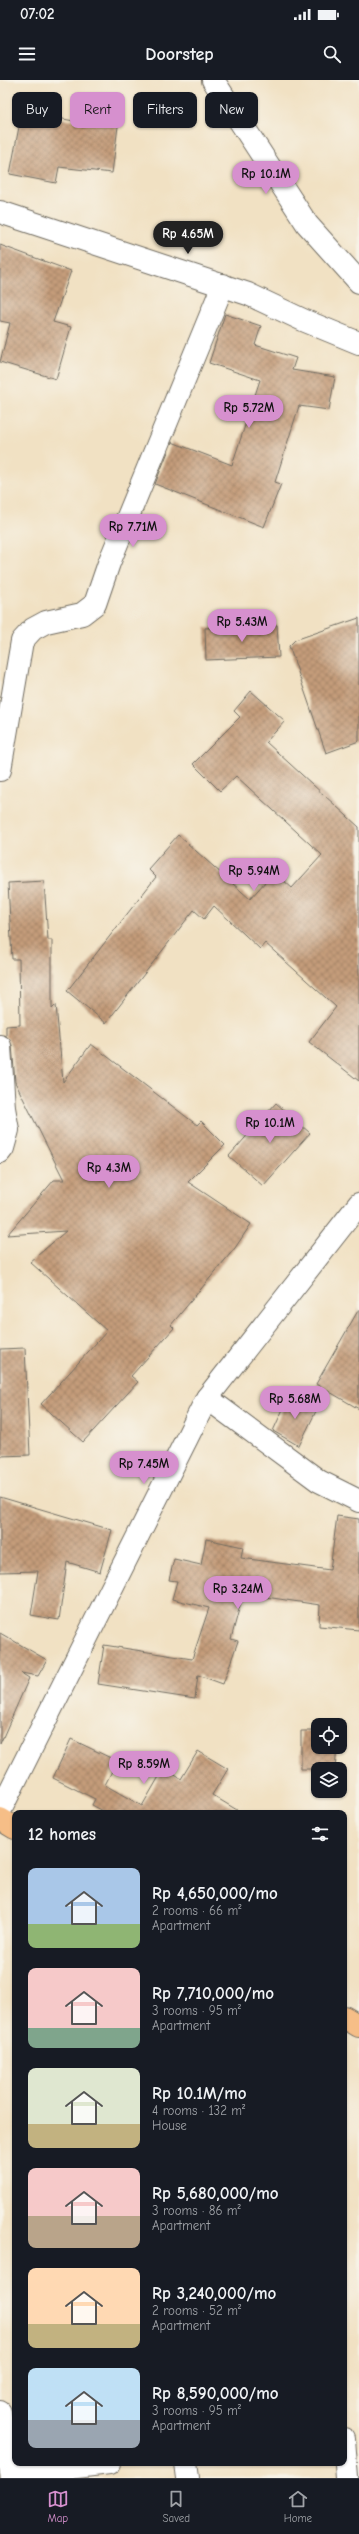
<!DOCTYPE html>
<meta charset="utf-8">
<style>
body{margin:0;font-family:"Comic Neue",sans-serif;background:#242831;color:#f1f3f6;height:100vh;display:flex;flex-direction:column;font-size:15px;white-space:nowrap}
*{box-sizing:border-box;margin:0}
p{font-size:13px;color:#9ea1a6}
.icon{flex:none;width:22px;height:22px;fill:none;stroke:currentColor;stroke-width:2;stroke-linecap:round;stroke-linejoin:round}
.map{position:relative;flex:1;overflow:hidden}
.details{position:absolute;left:12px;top:1730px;width:335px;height:656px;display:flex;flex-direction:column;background:#171b24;border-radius:8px;box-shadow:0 1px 3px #0004}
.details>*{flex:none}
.top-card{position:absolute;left:12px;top:12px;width:335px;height:36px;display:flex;gap:8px}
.buttons{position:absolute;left:311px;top:1638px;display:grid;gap:8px}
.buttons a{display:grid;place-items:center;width:36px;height:36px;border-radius:8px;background:#171b24;box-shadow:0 1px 3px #0004;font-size:20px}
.price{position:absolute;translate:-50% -34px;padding:0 9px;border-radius:14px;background:#d690ce;color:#111;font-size:13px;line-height:26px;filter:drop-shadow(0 1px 2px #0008)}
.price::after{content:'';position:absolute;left:50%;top:24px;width:12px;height:9px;margin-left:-6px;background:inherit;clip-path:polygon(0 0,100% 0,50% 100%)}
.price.active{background:#222;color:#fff}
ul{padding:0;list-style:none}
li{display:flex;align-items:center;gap:12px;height:100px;padding:0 16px}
li span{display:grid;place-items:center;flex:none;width:112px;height:80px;border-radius:8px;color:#555}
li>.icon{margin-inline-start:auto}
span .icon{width:48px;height:48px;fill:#fffc;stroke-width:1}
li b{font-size:17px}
h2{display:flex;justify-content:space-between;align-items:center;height:48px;padding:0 16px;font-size:17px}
.pill{padding:0 14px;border-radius:8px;background:#171b24;box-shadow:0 1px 3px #0004;font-size:14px;line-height:36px}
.pill.active{background:#d690ce;color:#111}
.status{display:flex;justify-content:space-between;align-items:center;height:28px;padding:0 20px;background:#171b24;direction:ltr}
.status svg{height:11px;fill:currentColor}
header{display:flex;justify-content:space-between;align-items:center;height:52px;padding:0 16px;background:#171b24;font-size:18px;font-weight:700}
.dock{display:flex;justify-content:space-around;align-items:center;height:56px;border-top:1px solid #363941;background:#171b24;font-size:11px;color:#9ea1a6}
.dock a{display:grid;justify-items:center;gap:2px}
.dock .active{color:#d690ce}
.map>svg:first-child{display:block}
</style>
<div class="status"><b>07:02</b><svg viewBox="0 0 49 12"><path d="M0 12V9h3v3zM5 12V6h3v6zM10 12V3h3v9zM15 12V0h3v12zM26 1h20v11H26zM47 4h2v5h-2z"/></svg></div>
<header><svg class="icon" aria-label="menu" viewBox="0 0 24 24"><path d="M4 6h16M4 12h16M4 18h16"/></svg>Doorstep<svg class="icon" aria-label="search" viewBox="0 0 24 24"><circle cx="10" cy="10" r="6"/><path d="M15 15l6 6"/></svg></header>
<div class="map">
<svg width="359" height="2398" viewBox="0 0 359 2398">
<defs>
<pattern id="building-cross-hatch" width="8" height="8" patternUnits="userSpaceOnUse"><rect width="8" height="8" fill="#c49c7a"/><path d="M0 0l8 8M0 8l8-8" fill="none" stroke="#9f7f64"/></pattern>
</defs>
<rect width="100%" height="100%" fill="#f7f3e8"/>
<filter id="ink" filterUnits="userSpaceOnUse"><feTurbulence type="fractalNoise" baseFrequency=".025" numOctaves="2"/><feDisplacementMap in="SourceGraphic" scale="8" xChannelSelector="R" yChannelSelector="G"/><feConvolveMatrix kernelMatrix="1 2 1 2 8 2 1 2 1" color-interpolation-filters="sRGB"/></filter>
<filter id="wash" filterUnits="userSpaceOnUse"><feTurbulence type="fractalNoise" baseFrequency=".012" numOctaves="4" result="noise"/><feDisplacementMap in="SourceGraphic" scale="16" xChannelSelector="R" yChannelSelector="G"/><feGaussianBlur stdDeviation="0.9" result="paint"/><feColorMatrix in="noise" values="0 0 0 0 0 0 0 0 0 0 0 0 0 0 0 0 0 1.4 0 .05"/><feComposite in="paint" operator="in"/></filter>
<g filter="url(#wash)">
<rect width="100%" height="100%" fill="#f1e1c3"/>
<g id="blocks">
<g fill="url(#building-cross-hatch)">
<polygon points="87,19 121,23 112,93 59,87 56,103 10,94 22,31 84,43"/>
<polygon points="0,165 71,191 53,242 71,247 56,299 0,282 10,243 0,241"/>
<polygon points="225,234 261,246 255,265 296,278 292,290 335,297 329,330 299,326 275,402 281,404 264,447 155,404 172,362 232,385 260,300 209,283"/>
<polygon points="359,538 359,661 326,673 289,566 295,560"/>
<polygon points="277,545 279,577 206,580 205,548"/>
<polygon points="251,611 285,641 266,662 359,747 359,1001 309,962 336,927 265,863 260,869 214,826 204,839 194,830 106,943 67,911 156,797 148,789 178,755 250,819 274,792 292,808 322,775 236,696 220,711 193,684 240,637 234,631"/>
<polygon points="44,801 48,860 52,860 52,929 56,925 63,1002 91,964 197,1045 201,1041 225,1065 188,1102 251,1144 235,1168 171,1245 174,1248 131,1296 138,1302 83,1362 41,1324 107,1251 30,1182 66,1151 7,1155 54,1100 64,1100 15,1002 12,965 6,956 6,946 20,945 19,879 12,879 8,803"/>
<polygon points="276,1023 310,1053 263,1106 229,1076"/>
<polygon points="359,1229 359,1329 316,1304"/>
<polygon points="25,1268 30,1375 0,1376 0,1269"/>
<polygon points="289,1316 317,1329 299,1366 273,1351"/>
<polygon points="0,1417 112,1450 100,1492 67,1482 59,1540 31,1535 38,1491 0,1492"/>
<polygon points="337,1436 359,1439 359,1550 319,1546 320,1525 245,1514 244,1519 242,1518 231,1559 238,1561 223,1604 198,1595 195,1619 98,1604 104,1565 192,1579 209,1528 172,1519 177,1501 169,1500 174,1479 201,1485 206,1459 243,1467 241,1478 330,1490"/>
<polygon points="0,1553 47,1580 38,1596 21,1593 29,1598 0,1664"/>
<polygon points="301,1651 318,1651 318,1667 337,1667 335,1689 301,1689"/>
<polygon points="71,1659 117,1681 105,1705 142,1726 164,1688 181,1699 198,1671 228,1689 212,1715 242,1733 107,1733 92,1725 95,1719 53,1698"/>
</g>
</g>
</g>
<g filter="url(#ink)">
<use href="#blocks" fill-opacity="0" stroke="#706b60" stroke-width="1"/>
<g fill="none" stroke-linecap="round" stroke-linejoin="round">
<defs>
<g id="street">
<polyline points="213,0 307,144 359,202"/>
<polyline points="0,132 248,214 303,240 359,263"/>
<polyline points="0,690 22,561 33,549 46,542 82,534 95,524 109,483 223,205"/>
<polyline points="0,966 4,1028 8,1050 3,1068 0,1072"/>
<polyline points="207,1318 319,1401 359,1421"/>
<polyline points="0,1731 207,1318 359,1124"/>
<polyline points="0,2332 12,2398"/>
<polyline points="344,2359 347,2398"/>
<polyline points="186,2383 188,2398"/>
<polyline points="12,2395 109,2383"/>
</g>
<g id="highway">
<polyline points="0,1739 15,1748"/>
<polyline points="344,1937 359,1946"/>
</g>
</defs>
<use href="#street" stroke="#706b60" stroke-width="24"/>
<use href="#highway" stroke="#706b60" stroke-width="24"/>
<use href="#street" stroke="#fff" stroke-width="22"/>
<use href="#highway" stroke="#f6be87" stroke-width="22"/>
</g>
</g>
</svg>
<div class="buttons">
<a><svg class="icon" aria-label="locate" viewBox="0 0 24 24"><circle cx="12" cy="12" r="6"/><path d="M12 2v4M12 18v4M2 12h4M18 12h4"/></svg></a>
<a><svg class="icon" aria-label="layers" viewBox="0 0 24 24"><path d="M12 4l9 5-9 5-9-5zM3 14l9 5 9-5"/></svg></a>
</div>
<b class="price" style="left:266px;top:115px">Rp 10.1M</b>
<b class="price active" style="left:188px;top:175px">Rp 4.65M</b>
<b class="price" style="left:249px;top:349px">Rp 5.72M</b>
<b class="price" style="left:133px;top:468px">Rp 7.71M</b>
<b class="price" style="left:242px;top:563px">Rp 5.43M</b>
<b class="price" style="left:254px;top:812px">Rp 5.94M</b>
<b class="price" style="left:270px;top:1064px">Rp 10.1M</b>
<b class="price" style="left:109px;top:1109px">Rp 4.3M</b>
<b class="price" style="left:295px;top:1340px">Rp 5.68M</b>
<b class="price" style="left:144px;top:1405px">Rp 7.45M</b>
<b class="price" style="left:238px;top:1530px">Rp 3.24M</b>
<b class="price" style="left:144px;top:1705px">Rp 8.59M</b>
<div class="top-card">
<a class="pill">Buy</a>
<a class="pill active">Rent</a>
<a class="pill">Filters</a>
<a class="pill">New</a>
</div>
<section class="details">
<h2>12 homes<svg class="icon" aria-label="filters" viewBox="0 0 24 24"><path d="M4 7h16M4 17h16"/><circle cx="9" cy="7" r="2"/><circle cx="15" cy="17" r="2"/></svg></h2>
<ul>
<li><span style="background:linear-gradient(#a9c7e8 70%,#8fb573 0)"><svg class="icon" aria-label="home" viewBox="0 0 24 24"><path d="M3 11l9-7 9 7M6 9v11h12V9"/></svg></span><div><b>Rp 4,650,000/mo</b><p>2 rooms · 66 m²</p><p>Apartment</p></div></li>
<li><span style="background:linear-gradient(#f6c9c9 75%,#7fa58c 0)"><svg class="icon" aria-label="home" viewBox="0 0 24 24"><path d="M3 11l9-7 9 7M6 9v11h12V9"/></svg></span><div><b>Rp 7,710,000/mo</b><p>3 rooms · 95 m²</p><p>Apartment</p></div></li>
<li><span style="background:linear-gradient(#dfe7d0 70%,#c2b280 0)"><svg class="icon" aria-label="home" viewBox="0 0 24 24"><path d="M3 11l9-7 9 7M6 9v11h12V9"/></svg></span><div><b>Rp 10.1M/mo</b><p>4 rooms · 132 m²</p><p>House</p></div></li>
<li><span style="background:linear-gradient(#f6c9c9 60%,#b9a48a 0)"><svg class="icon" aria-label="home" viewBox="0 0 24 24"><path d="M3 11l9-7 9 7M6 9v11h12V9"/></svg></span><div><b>Rp 5,680,000/mo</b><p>3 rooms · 86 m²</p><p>Apartment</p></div></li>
<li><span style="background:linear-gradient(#ffd9b3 70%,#c2b280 0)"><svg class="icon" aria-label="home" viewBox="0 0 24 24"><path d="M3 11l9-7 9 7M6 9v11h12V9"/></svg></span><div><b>Rp 3,240,000/mo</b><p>2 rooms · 52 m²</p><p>Apartment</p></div></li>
<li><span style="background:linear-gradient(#bfe0f5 65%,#9aa5b1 0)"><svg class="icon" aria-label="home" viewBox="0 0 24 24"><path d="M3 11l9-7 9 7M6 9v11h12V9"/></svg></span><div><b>Rp 8,590,000/mo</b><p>3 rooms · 95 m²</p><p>Apartment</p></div></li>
</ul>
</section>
</div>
<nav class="dock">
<a class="active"><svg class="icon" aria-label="map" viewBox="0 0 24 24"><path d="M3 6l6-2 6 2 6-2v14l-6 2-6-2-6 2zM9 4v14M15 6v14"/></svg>Map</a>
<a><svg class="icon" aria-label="saved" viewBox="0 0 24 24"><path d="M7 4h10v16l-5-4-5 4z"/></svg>Saved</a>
<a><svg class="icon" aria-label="home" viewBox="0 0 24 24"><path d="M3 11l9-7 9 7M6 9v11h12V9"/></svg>Home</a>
</nav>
